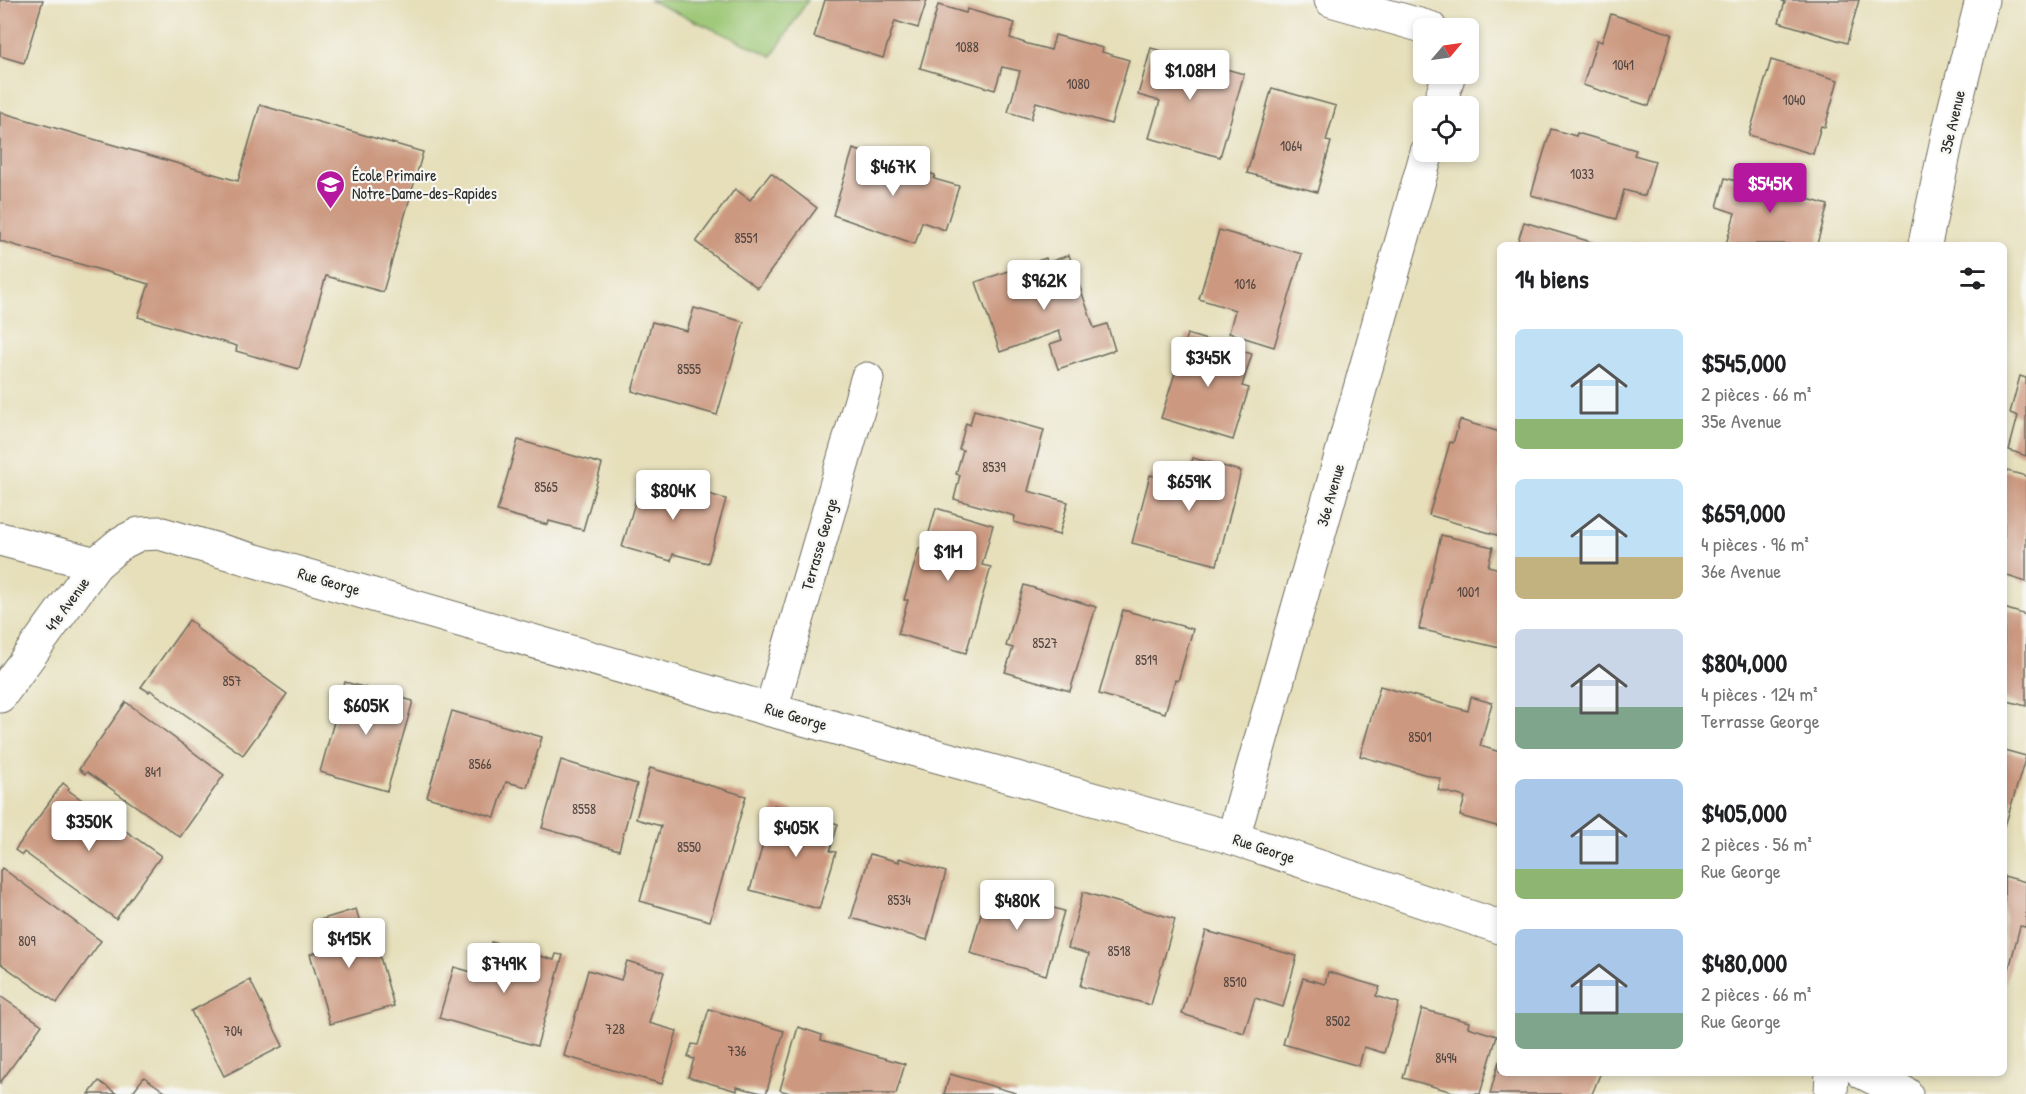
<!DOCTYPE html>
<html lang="fr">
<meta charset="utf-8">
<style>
body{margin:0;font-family:"Patrick Hand",sans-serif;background:#f2f2f2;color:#202124;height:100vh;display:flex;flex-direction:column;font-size:22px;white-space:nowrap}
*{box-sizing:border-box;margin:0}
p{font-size:20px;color:#757577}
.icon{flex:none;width:33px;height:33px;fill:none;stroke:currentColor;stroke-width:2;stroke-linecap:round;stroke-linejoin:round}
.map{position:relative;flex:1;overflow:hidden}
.details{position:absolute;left:1497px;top:242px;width:510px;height:834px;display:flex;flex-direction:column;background:#fff;border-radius:9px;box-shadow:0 3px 9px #0003}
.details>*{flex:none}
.needle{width:39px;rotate:61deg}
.buttons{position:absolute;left:1413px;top:18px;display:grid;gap:12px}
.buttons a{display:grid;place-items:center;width:66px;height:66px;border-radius:9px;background:#fff;box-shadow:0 3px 9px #0003;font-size:30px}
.price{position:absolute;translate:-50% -51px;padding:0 14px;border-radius:6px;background:#fff;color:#222;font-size:20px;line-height:39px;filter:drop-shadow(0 2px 3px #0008)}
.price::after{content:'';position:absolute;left:50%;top:36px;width:18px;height:14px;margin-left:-9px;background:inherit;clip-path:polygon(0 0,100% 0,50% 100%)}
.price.on{background:#b5179e;color:#fff}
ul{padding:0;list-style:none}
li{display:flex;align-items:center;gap:18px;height:150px;padding:0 18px}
li span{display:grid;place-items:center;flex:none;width:168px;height:120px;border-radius:9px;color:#555}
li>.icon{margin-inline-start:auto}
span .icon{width:72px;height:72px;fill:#fffc;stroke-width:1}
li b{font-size:26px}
h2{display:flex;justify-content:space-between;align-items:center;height:72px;padding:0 18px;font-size:26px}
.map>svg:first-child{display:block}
</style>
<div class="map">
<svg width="2026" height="1094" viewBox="0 0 2026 1094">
<rect width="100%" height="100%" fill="#f6f6f2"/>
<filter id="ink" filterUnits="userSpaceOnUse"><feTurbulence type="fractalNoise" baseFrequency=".0167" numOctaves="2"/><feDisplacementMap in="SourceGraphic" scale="12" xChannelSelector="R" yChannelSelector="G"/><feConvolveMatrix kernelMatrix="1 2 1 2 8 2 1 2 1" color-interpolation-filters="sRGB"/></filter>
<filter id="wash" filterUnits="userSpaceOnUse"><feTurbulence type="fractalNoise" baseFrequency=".008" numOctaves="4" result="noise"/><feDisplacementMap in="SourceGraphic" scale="24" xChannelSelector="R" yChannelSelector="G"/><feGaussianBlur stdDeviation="1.35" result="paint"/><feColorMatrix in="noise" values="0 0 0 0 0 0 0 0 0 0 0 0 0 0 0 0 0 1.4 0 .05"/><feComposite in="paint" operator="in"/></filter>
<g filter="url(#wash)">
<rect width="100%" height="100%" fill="#e6dfba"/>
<polygon fill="#9bc673" stroke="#63784f" stroke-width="1.5" points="649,0 808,0 772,56"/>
<g id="blocks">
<g fill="#cc9980">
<polygon points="0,0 43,0 24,63 0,56"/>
<polygon points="825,0 927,0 918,28 895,21 883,58 814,37"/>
<polygon points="1781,0 1859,0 1847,43 1779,22 1785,2"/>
<polygon points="938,5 966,13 967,9 1015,23 1010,38 1028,44 1051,50 1055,35 1103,48 1102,52 1129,60 1111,124 1036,102 1031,119 1008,112 1020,71 1002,67 995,90 920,68"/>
<polygon points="1611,14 1672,34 1649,106 1583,85 1597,40 1602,42"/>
<polygon points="1151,48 1244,74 1220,157 1149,138 1160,101 1138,95"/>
<polygon points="1771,60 1838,80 1825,127 1821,126 1813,154 1749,135"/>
<polygon points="1272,88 1336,106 1326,141 1331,142 1317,192 1247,173"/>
<polygon points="260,105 423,152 383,292 326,276 299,369 236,351 237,346 138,317 149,284 0,241 0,112 238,181"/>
<polygon points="1551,129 1576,136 1577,133 1636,150 1634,155 1655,161 1645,196 1624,190 1616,219 1531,195"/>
<polygon points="853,149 935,175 934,179 959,186 945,230 922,222 915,244 833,215"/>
<polygon points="771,173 817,208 758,288 696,242 735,189 750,200"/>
<polygon points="1746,177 1802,193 1801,197 1828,205 1817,244 1726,244 1735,213 1717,207 1725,178 1744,183"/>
<polygon points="1524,222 1598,244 1517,244"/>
<polygon points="1219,230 1302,254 1274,347 1229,333 1235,310 1199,299"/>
<polygon points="1069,255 1094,328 1107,324 1115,350 1058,369 1050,344 1062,340 1059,331 1000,352 976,282 1046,258 1047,263"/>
<polygon points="694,308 744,322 717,415 632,391 652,322 687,331"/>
<polygon points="1187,334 1252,354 1242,386 1249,388 1233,440 1161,418"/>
<polygon points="2020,376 2026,378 2026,456 2009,450 2018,416 2010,413"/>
<polygon points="974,410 1044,430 1028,491 1068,502 1059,535 1014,522 1015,516 954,499 960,475 956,474 963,450 959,449 966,423 970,425"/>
<polygon points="1460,420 1500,432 1500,536 1429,515 1450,442 1453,443"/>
<polygon points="518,440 602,464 583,530 549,521 548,525 497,511"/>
<polygon points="1193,458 1241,471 1217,565 1132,543 1150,475 1185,484"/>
<polygon points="2004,470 2026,476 2026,582 2004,575"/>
<polygon points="643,475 726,499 708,563 673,554 671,561 622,547"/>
<polygon points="936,508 993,525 982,565 991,567 966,653 898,634 908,600 904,600 919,548 924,550"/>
<polygon points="1441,535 1493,547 1488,566 1500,569 1500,648 1419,629"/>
<polygon points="1024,585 1096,607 1070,691 1005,672 1013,648 1006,646"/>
<polygon points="2004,608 2026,615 2026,706 2004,700"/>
<polygon points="1123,610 1193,629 1178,681 1175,680 1165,713 1099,694"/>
<polygon points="189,620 196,625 195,627 287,694 243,755 150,690 149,692 141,687"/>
<polygon points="345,682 413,701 387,791 320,772"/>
<polygon points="1380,686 1468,711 1471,697 1492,703 1480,746 1500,752 1500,827 1460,816 1465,797 1438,790 1441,779 1360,756"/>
<polygon points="126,702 224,775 180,837 87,772 85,774 79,769"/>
<polygon points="452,711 542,737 527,787 506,782 495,817 427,797"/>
<polygon points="2004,750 2026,756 2005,826 2004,826"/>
<polygon points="561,760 637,784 619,850 542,828"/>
<polygon points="650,768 746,796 710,921 640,901 661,826 636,819"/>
<polygon points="63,783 69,788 68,790 161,856 116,919 24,852 22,855 15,850"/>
<polygon points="774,805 838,824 830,851 836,852 819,909 750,890"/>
<polygon points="870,854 899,862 899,858 946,872 927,940 851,918"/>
<polygon points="2,868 101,941 57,1003 0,963 0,871"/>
<polygon points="2004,876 2026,882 2026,927 2020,926 2005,985"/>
<polygon points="989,885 1037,899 1037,903 1064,911 1046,975 970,953"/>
<polygon points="1083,892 1175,919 1151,1005 1080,986 1089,954 1068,948"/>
<polygon points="356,909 365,939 374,936 394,1006 330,1024 310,954 322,951 313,922"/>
<polygon points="1206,931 1297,956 1283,1007 1255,998 1244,1033 1182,1014"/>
<polygon points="491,942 554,960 556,954 563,955 537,1046 439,1018 454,967 482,975"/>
<polygon points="627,961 664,972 649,1023 677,1031 662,1084 564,1056 588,970 621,980"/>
<polygon points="1328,972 1380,987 1376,996 1399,1003 1384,1053 1364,1047 1359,1066 1283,1044 1303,978 1325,984"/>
<polygon points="250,980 283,1046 224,1076 191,1011"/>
<polygon points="0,996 42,1025 0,1083"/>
<polygon points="709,1009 784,1031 766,1094 737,1087 737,1091 688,1077 694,1059 688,1057 692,1044 698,1045"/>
<polygon points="1422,1009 1469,1022 1468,1027 1497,1036 1480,1094 1460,1094 1403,1078"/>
<polygon points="798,1027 822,1035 821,1040 905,1064 896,1094 793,1094 780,1090"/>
<polygon points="1499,1061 1500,1072 1601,1072 1592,1094 1490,1094"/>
<polygon points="950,1074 1016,1093 1016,1094 944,1094"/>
<polygon points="144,1077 168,1094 131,1094"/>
<polygon points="99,1081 117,1094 89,1094"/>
</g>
</g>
</g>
<g filter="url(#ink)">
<use href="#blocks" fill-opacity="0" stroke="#6c6a5d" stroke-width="1.5"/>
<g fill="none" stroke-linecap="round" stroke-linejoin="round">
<defs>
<g id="minor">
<polyline points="1331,0 1430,28"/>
<polyline points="1439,106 1449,74"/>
<polyline points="1925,244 1949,130 1982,0"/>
<polyline points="0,539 96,564"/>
<polyline points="0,696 96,564 121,543 139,534 159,533 771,710 1233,838 1500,927"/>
<polyline points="771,710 867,379"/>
<polyline points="1233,838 1427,152"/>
<polyline points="1862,1072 1906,1094"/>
<polyline points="1831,1094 1832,1072"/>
</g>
</defs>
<use href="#minor" stroke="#6c6a5d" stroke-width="35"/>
<use href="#minor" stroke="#fff" stroke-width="33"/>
</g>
</g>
<defs>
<symbol id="school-pin" viewBox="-11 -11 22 30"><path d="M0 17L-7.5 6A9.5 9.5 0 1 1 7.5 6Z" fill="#b5179e" stroke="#f6f6f2"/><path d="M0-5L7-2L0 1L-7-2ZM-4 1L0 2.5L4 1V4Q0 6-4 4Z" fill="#fff"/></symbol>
</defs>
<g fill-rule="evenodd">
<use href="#school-pin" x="314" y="168" width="33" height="45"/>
</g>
<g text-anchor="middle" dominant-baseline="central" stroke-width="4.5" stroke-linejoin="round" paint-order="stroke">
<g font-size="14" fill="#534640">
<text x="967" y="46">1088</text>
<text x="1623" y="64">1041</text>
<text x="1078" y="83">1080</text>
<text x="1794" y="99">1040</text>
<text x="1291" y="145">1064</text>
<text x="1582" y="173">1033</text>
<text x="746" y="237">8551</text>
<text x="1245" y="283">1016</text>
<text x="689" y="368">8555</text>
<text x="994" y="466">8539</text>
<text x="546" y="486">8565</text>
<text x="1468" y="591">1001</text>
<text x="1045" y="642">8527</text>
<text x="1146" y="659">8519</text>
<text x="232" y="680">857</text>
<text x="1420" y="736">8501</text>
<text x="480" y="763">8566</text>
<text x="153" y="771">841</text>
<text x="584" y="808">8558</text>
<text x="689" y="846">8550</text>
<text x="899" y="899">8534</text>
<text x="27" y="940">809</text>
<text x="1119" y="950">8518</text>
<text x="1235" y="981">8510</text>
<text x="1338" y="1020">8502</text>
<text x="615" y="1028">728</text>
<text x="233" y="1030">704</text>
<text x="737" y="1050">736</text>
<text x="1446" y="1057">8494</text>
</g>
<g font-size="16" fill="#2b2b2b" stroke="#f6f6f2">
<text transform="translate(1952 122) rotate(-77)">35e Avenue</text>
<text transform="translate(1330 495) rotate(-74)">36e Avenue</text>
<text transform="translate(819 544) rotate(-74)">Terrasse George</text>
<text transform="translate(329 581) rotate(16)">Rue George</text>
<text transform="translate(67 604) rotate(-54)">41e Avenue</text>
<text transform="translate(796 716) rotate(16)">Rue George</text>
<text transform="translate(1264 848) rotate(18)">Rue George</text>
</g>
<g font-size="16" fill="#2b2b2b" stroke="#f6f6f2" text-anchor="start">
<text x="352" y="175">École Primaire<tspan x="352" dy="18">Notre-Dame-des-Rapides</tspan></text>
</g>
</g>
</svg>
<div class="buttons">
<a><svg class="needle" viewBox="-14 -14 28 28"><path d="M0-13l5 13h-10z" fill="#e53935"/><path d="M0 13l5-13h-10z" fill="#757577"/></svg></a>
<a><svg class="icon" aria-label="locate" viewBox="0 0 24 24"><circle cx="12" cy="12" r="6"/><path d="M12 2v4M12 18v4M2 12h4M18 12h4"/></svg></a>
</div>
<b class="price" style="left:1190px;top:101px">$1.08M</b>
<b class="price" style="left:893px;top:197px">$467K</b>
<b class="price on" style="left:1770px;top:214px">$545K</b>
<b class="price" style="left:1044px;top:311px">$962K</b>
<b class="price" style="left:1208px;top:388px">$345K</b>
<b class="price" style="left:1189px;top:512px">$659K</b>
<b class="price" style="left:673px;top:521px">$804K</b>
<b class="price" style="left:948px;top:582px">$1M</b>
<b class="price" style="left:366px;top:736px">$605K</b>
<b class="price" style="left:89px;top:852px">$350K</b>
<b class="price" style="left:796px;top:858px">$405K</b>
<b class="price" style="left:1017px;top:931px">$480K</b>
<b class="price" style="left:349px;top:969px">$415K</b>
<b class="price" style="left:504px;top:994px">$749K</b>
<section class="details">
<h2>14 biens<svg class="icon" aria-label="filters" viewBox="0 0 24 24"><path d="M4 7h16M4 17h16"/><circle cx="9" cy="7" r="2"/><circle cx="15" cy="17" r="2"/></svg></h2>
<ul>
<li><span style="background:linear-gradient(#bfe0f5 75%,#8fb573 0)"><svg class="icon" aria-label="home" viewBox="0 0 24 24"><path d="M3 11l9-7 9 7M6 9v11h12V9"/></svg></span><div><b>$545,000</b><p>2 pièces · 66 m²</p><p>35e Avenue</p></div></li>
<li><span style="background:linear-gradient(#bfe0f5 65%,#c2b280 0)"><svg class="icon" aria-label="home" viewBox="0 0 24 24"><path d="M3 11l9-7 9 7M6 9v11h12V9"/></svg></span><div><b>$659,000</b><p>4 pièces · 96 m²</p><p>36e Avenue</p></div></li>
<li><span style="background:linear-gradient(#c9d6e8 65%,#7fa58c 0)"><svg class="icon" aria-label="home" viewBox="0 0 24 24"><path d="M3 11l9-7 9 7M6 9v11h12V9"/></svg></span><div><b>$804,000</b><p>4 pièces · 124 m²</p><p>Terrasse George</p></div></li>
<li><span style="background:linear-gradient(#a9c7e8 75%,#8fb573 0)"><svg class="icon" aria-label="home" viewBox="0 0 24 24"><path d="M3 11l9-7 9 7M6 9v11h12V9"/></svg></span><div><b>$405,000</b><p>2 pièces · 56 m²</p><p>Rue George</p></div></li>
<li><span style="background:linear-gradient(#a9c7e8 70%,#7fa58c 0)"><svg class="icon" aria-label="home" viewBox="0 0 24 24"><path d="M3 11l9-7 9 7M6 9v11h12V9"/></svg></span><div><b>$480,000</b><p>2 pièces · 66 m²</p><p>Rue George</p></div></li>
</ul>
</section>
</div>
